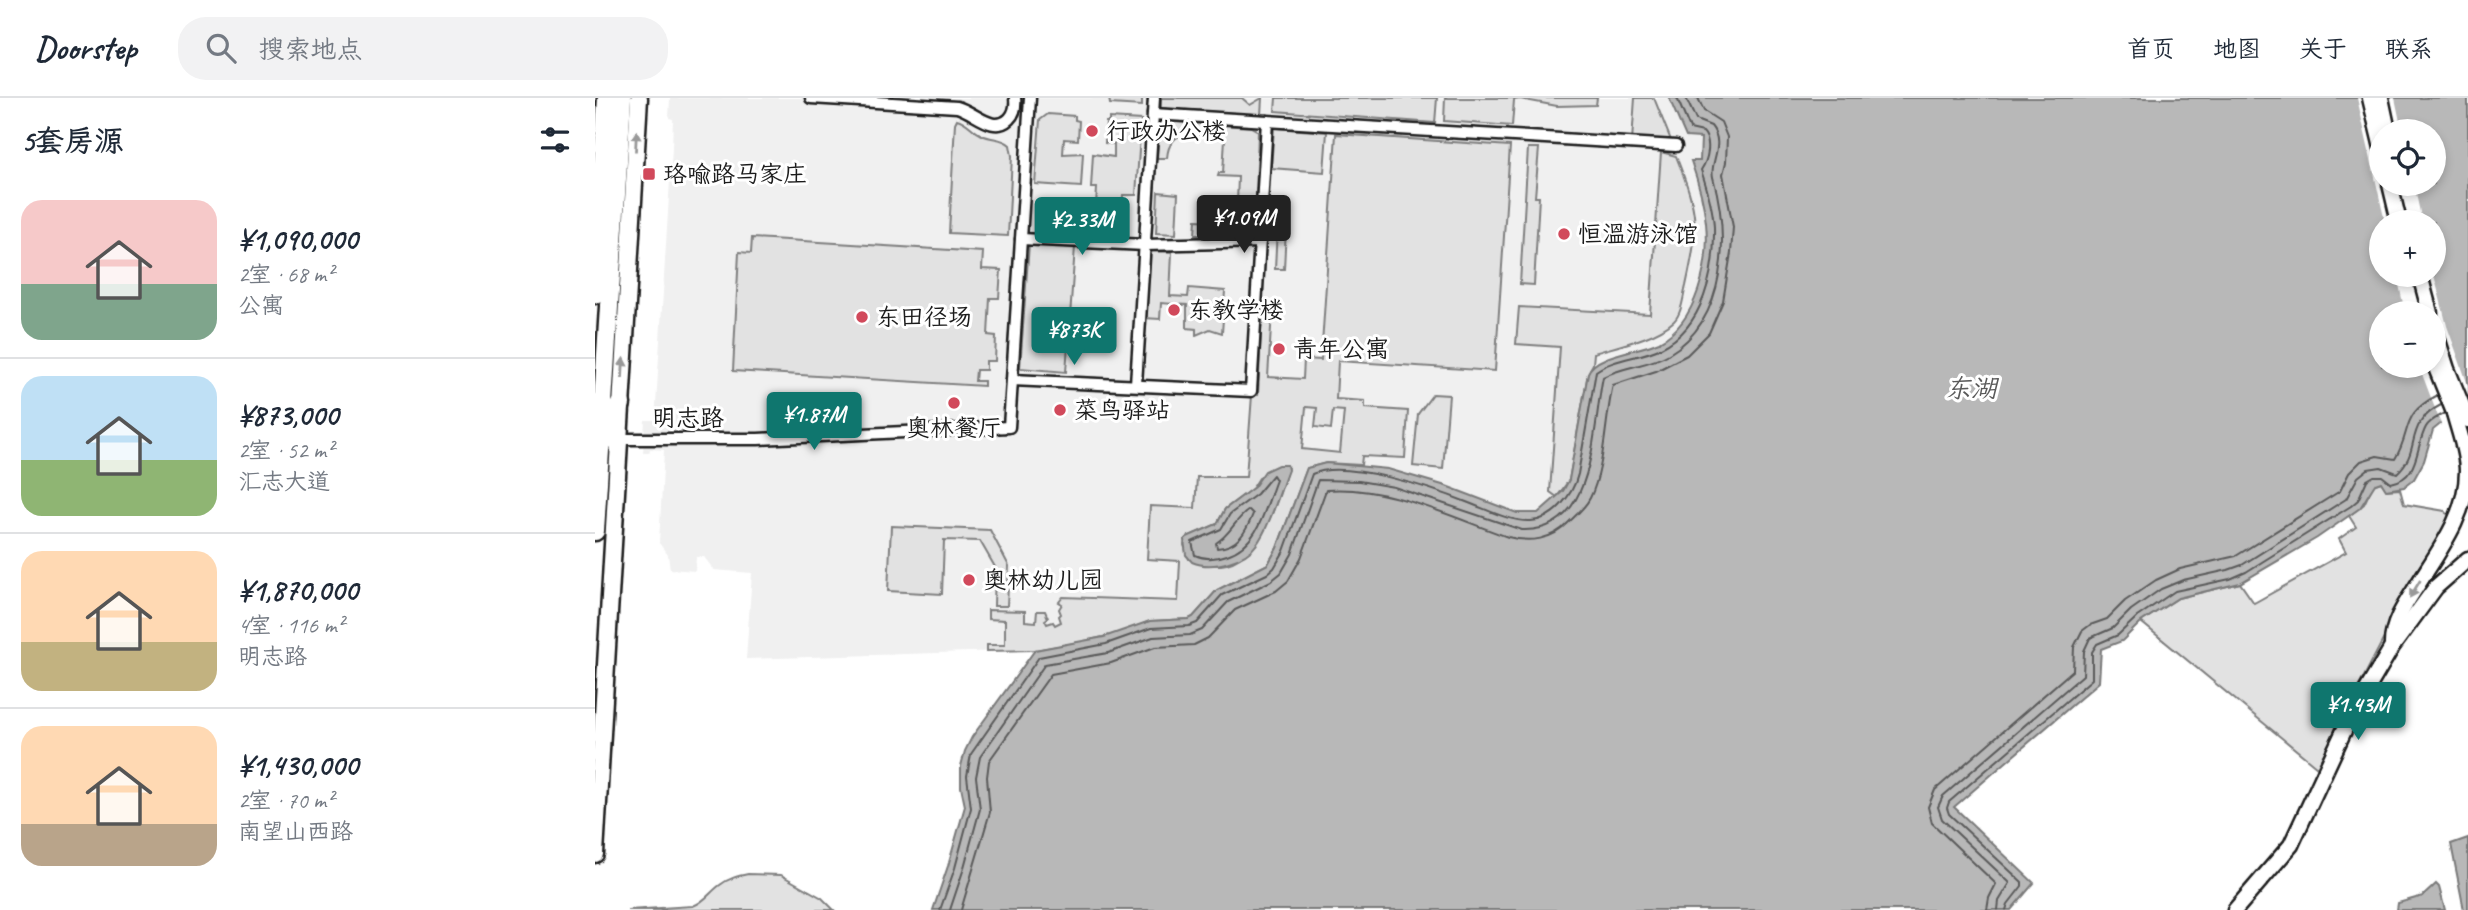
<!DOCTYPE html>
<html lang="zh">
<meta charset="utf-8">
<style>
body{margin:0;font-family:Caveat,"LXGW WenKai TC",sans-serif;background:#f2f2f3;color:#1f2937;height:100vh;display:flex;flex-direction:column;font-size:26px;white-space:nowrap}
*{box-sizing:border-box;margin:0}
p{font-size:23px;color:#747a83}
.icon{flex:none;width:38px;height:38px;fill:none;stroke:currentColor;stroke-width:2;stroke-linecap:round;stroke-linejoin:round}
.map{position:relative;flex:1;overflow:hidden}
.panel{display:flex;flex-direction:column;background:#fff;width:595px}
.panel>*{flex:none}
.buttons{position:absolute;left:1774px;top:21px;display:grid;gap:14px}
.buttons a{display:grid;place-items:center;width:77px;height:77px;border-radius:50%;background:#fff;box-shadow:0 4px 10px #0003;font-size:35px}
.price{position:absolute;translate:-50% -60px;padding:0 16px;border-radius:7px;background:#0f766e;color:#fff;font-size:23px;line-height:46px;filter:drop-shadow(0 2px 4px #0008)}
.price::after{content:'';position:absolute;left:50%;top:42px;width:21px;height:16px;margin-left:-10px;background:inherit;clip-path:polygon(0 0,100% 0,50% 100%)}
.price.current{background:#222;color:#fff}
ul{padding:0;list-style:none}
li{display:flex;align-items:center;gap:21px;height:175px;padding:0 21px}
li+li{border-top:2px solid #e0e1e3}
li span{display:grid;place-items:center;flex:none;width:196px;height:140px;border-radius:21px;color:#555}
li>.icon{margin-inline-start:auto}
span .icon{width:84px;height:84px;fill:#fffc;stroke-width:1}
li b{font-size:30px}
h2{display:flex;justify-content:space-between;align-items:center;height:84px;padding:0 21px;font-size:30px}
header{display:flex;align-items:center;gap:42px;box-sizing:border-box;height:98px;padding:0 35px;background:#fff;border-bottom:2px solid #e0e1e3}
header strong{font-size:33px}
nav{display:flex;gap:38px;margin-inline-start:auto;font-size:24px}
.search{width:490px;height:63px;background:#f2f2f3;display:flex;align-items:center;gap:18px;box-sizing:border-box;padding:0 24px;border-radius:28px;color:#747a83;font-size:26px}
main{display:flex;flex:1;min-height:0}
.map>svg:first-child{display:block}
</style>
<header>
<strong>Doorstep</strong>
<div class="search"><svg class="icon" aria-label="search" viewBox="0 0 24 24"><circle cx="10" cy="10" r="6"/><path d="M15 15l6 6"/></svg>搜索地点</div>
<nav><a>首页</a><a>地图</a><a>关于</a><a>联系</a></nav>
</header>
<main>
<section class="panel">
<h2>5套房源<svg class="icon" aria-label="filters" viewBox="0 0 24 24"><path d="M4 7h16M4 17h16"/><circle cx="9" cy="7" r="2"/><circle cx="15" cy="17" r="2"/></svg></h2>
<ul>
<li><span style="background:linear-gradient(#f6c9c9 60%,#7fa58c 0)"><svg class="icon" aria-label="home" viewBox="0 0 24 24"><path d="M3 11l9-7 9 7M6 9v11h12V9"/></svg></span><div><b>¥1,090,000</b><p>2室 · 68 m²</p><p>公寓</p></div></li>
<li><span style="background:linear-gradient(#bfe0f5 60%,#8fb573 0)"><svg class="icon" aria-label="home" viewBox="0 0 24 24"><path d="M3 11l9-7 9 7M6 9v11h12V9"/></svg></span><div><b>¥873,000</b><p>2室 · 52 m²</p><p>汇志大道</p></div></li>
<li><span style="background:linear-gradient(#ffd9b3 65%,#c2b280 0)"><svg class="icon" aria-label="home" viewBox="0 0 24 24"><path d="M3 11l9-7 9 7M6 9v11h12V9"/></svg></span><div><b>¥1,870,000</b><p>4室 · 116 m²</p><p>明志路</p></div></li>
<li><span style="background:linear-gradient(#ffd9b3 70%,#b9a48a 0)"><svg class="icon" aria-label="home" viewBox="0 0 24 24"><path d="M3 11l9-7 9 7M6 9v11h12V9"/></svg></span><div><b>¥1,430,000</b><p>2室 · 70 m²</p><p>南望山西路</p></div></li>
</ul>
</section>
<div class="map">
<svg width="1873" height="812" viewBox="0 0 1873 812">
<rect width="100%" height="100%" fill="#fff"/>
<filter id="ink" filterUnits="userSpaceOnUse"><feTurbulence type="fractalNoise" baseFrequency=".0143" numOctaves="2"/><feDisplacementMap in="SourceGraphic" scale="14" xChannelSelector="R" yChannelSelector="G"/><feConvolveMatrix kernelMatrix="1 2 1 2 8 2 1 2 1" color-interpolation-filters="sRGB"/></filter>
<g filter="url(#ink)">
<polygon fill="#f0f0f0" points="75,0 1074,0 1091,39 1106,40 1105,63 1096,63 1106,96 1112,129 1107,174 1098,209 1086,227 1076,236 1051,249 1001,264 968,393 948,413 938,416 922,415 811,375 741,365 671,468 555,523 440,552 151,561 157,475 119,472 109,459 101,459 100,473 75,471 73,457 64,445 69,352 55,351 54,355 48,355 50,322 60,322 77,50 78,21 74,20"/>
<g fill="#e2e2e2" stroke="#7f7f7f" stroke-width="2" fill-rule="evenodd">
<polygon points="514,0 547,0 547,8 515,6"/>
<polygon points="566,0 647,0 655,7 667,0 666,17 566,10"/>
<polygon points="681,0 842,0 840,25 680,13"/>
<polygon points="850,0 1002,0 1001,7 962,8 925,1 919,2 917,28 849,23"/>
<polygon points="1040,0 1059,0 1077,45 1037,43"/>
<polygon points="453,16 480,18 480,22 484,23 483,42 469,41 468,56 488,55 486,89 440,86 445,22"/>
<polygon points="514,20 546,22 541,97 528,97 527,110 501,108 502,90 496,90 498,56 519,59 519,46 510,45 511,24 514,24"/>
<path d="M362,21C372,23 377,33 387,37C397,42 407,39 415,47L417,58L413,138L354,135L360,25Z"/>
<path d="M565,23L656,29L663,33L660,131L656,138H623L624,129H641L643,79L623,78L624,75H628L630,40L594,38V35C579,37 573,46 572,60H562Z"/>
<polygon points="679,30 732,34 729,74 676,70"/>
<path d="M741,36L915,48L900,273L743,263L741,301L770,303V310L813,313L810,360L767,358L766,367L731,365L712,370L682,450L673,466L622,492L598,519L594,521L555,523L525,535L486,544L440,552L392,553V547H410V522L393,521V512L430,513V523L441,524L442,513H450L453,520L450,522L452,526L458,524L460,527L466,524L464,518L466,516L464,511L467,506L464,504L468,499L583,503L585,463L552,461L555,408L600,410L602,379H651L657,297H663L667,213H677L673,279L708,281L709,261L726,262ZM711,309L722,310L720,329L736,331L738,312L749,313L745,355L707,351ZM693,369C684,401 665,463 626,467C616,468 603,463 594,461L589,447L592,439L622,426L630,411L657,391L664,380Z"/>
<polygon points="933,50 944,50 940,99 944,99 939,187 925,186"/>
<path d="M1066,54L1081,58C1104,116 1104,128 1091,188C1088,199 1087,215 1079,223C1061,240 1022,248 999,255L998,266L993,275L974,382L962,399L955,394L965,249L921,246L924,209L1055,216Z"/>
<polygon points="563,94 583,96 581,136 561,135"/>
<polygon points="601,122 617,123 616,137 600,137"/>
<polygon points="682,130 691,130 689,171 680,171"/>
<polygon points="157,140 388,154 387,171 406,172 404,200 395,200 393,237 401,238 400,263 391,263 391,272 381,272 380,283 389,283 389,288 138,273 144,154 156,155"/>
<polygon points="434,146 480,149 471,274 425,270"/>
<polygon points="553,153 577,154 575,198 593,199 594,190 630,193 627,235 615,231 601,237 601,231 592,230 592,207 566,205 565,221 549,220"/>
<polygon points="838,296 854,297 848,371 818,368 823,316"/>
<polygon points="1786,384 1792,392 1805,391 1809,406 1850,413 1855,419 1789,540 1722,669 1546,524 1583,500 1645,485 1659,505 1751,454 1744,441 1761,429 1754,418 1769,406 1778,387"/>
<polygon points="296,428 395,432 414,468 412,508 399,508 400,469 385,443 349,442 347,496 293,493"/>
<path d="M153,776L186,777L227,800L239,812H33L98,808C110,804 115,794 125,787C134,780 143,778 153,776Z"/>
</g>
<g fill="#b8b8b8" stroke="#7a7a7a" stroke-width="2" fill-rule="evenodd">
<path d="M1074,0H1873V313L1849,323L1838,332L1829,363L1819,381L1809,389L1791,392L1786,384L1780,386L1765,410L1722,440L1645,485L1583,500L1546,524L1527,543L1506,551L1504,584L1359,709L1439,785L1416,812H338L353,768L370,708L366,689V668L370,653L377,639L440,552L509,539L555,523L594,521L598,519L622,492L673,466L682,450L712,370L731,365L793,371L851,388L922,415H943L968,393L974,382L993,275C1000,256 1045,253 1064,244C1102,224 1115,165 1111,125C1109,104 1103,83 1096,63H1105L1106,40L1091,39ZM1787,33H1839V86H1787ZM1787,124H1839V177H1787ZM1787,215H1839V268H1787Z"/>
<path d="M683,367H692L693,372C685,392 674,431 661,447C655,456 644,461 634,464C621,468 609,469 597,464L591,457L589,442L592,439L622,426L630,411L659,389L670,373Z"/>
<polygon points="1873,740 1873,812 1869,812 1856,746"/>
<polygon points="1841,786 1844,789 1850,812 1802,812 1803,805 1828,798"/>
</g>
<g fill="#fff">
<polygon points="1762,0 1800,0 1807,33 1787,33 1787,86 1819,86 1827,124 1790,124"/>
<polygon points="1802,177 1839,177 1852,228 1873,287 1873,317 1847,329 1824,268 1839,268 1839,215 1810,215"/>
</g>
<g fill="none" stroke-linecap="round" stroke-linejoin="round">
<g stroke="#5a5a5a" stroke-width="2">
<path d="M678,377L681,382C670,410 664,447 632,457C621,461 611,462 600,457L597,444L626,431L635,416L662,396Z"/>
<path d="M654,412L658,416C651,434 643,449 622,450L621,445C636,436 640,421 654,412Z"/>
<path d="M345,812L360,770L376,710L372,678L376,656L444,559L511,546L556,530L594,528L602,525L627,497L672,476L679,470L689,453L717,376C751,361 839,391 874,405C893,412 915,424 936,423C958,422 978,397 983,376L1001,273C1019,260 1046,260 1066,250C1109,229 1120,173 1119,129C1118,110 1112,90 1106,72C1113,62 1117,43 1108,34L1095,31L1082,0"/>
<path d="M355,812L368,773L385,711L381,679L385,659L450,566L513,555L558,539L595,537L607,532L633,504L676,483L686,475L697,456L723,382L764,383L799,389L927,432C1002,435 997,329 1008,279C1029,268 1054,268 1074,256C1133,221 1134,137 1118,79C1114,65 1131,46 1116,28L1101,22L1091,0"/>
<path d="M366,812L395,714L392,679L394,663L456,576L516,565L560,549L599,547L613,540L640,512L681,493L693,483L706,460L731,392C793,387 856,419 913,439C935,445 957,442 973,425C981,417 990,410 995,400C1010,371 1010,319 1018,287L1061,273L1092,257L1114,235L1128,203L1136,155L1138,129L1128,76L1131,64L1132,39L1126,24L1109,13L1103,0"/>
<path d="M1392,812L1394,800L1401,786L1337,725L1333,709L1340,692L1478,572L1479,549L1487,533L1495,527L1512,521L1530,503L1561,482L1585,471L1641,458L1745,393L1754,375L1766,363L1782,358L1800,361C1818,331 1804,317 1843,297"/>
<path d="M1403,812L1404,803L1415,785L1347,721L1343,709L1348,698L1488,577L1489,553L1495,540L1518,530L1536,512L1566,491L1588,482L1633,472L1647,467L1751,401L1763,379L1773,371L1786,369L1802,375C1828,352 1807,327 1846,307"/>
<path d="M1411,812L1413,806L1427,788V784L1354,716L1352,710L1354,704L1497,581V554L1502,546L1523,537L1542,519L1580,493L1635,481L1651,474L1756,408L1763,402L1772,382L1779,378H1787L1796,385C1825,380 1820,349 1831,329C1835,322 1843,319 1850,315"/>
</g>
<defs>
<g id="street">
<path d="M216,0L362,9C380,14 398,36 414,21C420,15 421,8 420,0"/>
<polyline points="558,16 1081,48"/>
<polyline points="426,141 550,147 665,144"/>
<polyline points="417,282 656,293 672,23"/>
<polyline points="541,286 559,0"/>
<polyline points="23,341 163,341 414,329 435,0"/>
</g>
<g id="secondary">
<polyline points="1775,0 1787,50"/>
<polyline points="1786,0 1793,33"/>
<polyline points="1795,86 1804,124"/>
<polyline points="1825,177 1835,215"/>
<polyline points="1839,230 1852,271 1873,322"/>
<polyline points="1839,265 1862,322"/>
<path d="M1797,546C1797,526 1809,508 1820,491C1842,455 1872,418 1872,373C1872,354 1864,334 1859,315"/>
<polyline points="1640,812 1696,747 1753,624 1797,549 1841,489 1873,461"/>
</g>
<polyline id="primary" points="0,756 44,0"/>
<g id="highway">
<polyline points="0,196 12,0"/>
<polyline points="11,342 26,306"/>
<polyline points="0,433 27,0"/>
</g>
</defs>
<use href="#street" stroke="#1c1c1c" stroke-width="15"/>
<use href="#secondary" stroke="#1c1c1c" stroke-width="19"/>
<use href="#primary" stroke="#1c1c1c" stroke-width="21"/>
<use href="#highway" stroke="#1c1c1c" stroke-width="23"/>
<use href="#street" stroke="#fff" stroke-width="10"/>
<use href="#secondary" stroke="#fff" stroke-width="14"/>
<use href="#primary" stroke="#fff" stroke-width="16"/>
<use href="#highway" stroke="#fff" stroke-width="18"/>
</g>
<defs><path id="oneway-solid" d="M-6-.8H1V-3.2L6.5 0L1 3.2V.8H-6Z" transform="scale(1.75)"/></defs>
<g fill="#999">
<use href="#oneway-solid" transform="translate(41 43) rotate(-87)"/>
<use href="#oneway-solid" transform="translate(28 270) rotate(-87)"/>
<use href="#oneway-solid" transform="translate(1820 491) rotate(121)"/>
</g>
</g>
<g fill="#d1495b" stroke="#fff" stroke-width="2.5">
<circle cx="497" cy="33" r="7"/>
<rect x="47" y="69" width="14" height="14" rx="3.5"/>
<circle cx="969" cy="136" r="7"/>
<circle cx="579" cy="212" r="7"/>
<circle cx="267" cy="219" r="7"/>
<circle cx="684" cy="251" r="7"/>
<circle cx="359" cy="305" r="7"/>
<circle cx="465" cy="312" r="7"/>
<circle cx="374" cy="482" r="7"/>
</g>
<g text-anchor="middle" dominant-baseline="central" stroke-width="6" stroke-linejoin="round" paint-order="stroke">
<g font-size="24" fill="#1c1c1c" stroke="#fff" text-anchor="start">
<text x="511" y="33">行政办公楼</text>
<text x="68" y="76">珞喻路马家庄</text>
<text x="983" y="136">恒温游泳馆</text>
<text x="593" y="212">东教学楼</text>
<text x="281" y="219">东田径场</text>
<text x="698" y="251">青年公寓</text>
<text x="479" y="312">菜鸟驿站</text>
<text x="359" y="330" text-anchor="middle">奥林餐厅</text>
<text x="388" y="482">奥林幼儿园</text>
</g>
<g font-size="24" fill="#1c1c1c" stroke="#fff">
<text x="93" y="320">明志路</text>
</g>
<g font-size="26" font-style="italic" fill="#5a5a5a" stroke="#fff">
<text x="1376" y="290">东湖</text>
</g>
</g>
</svg>
<div class="buttons">
<a><svg class="icon" aria-label="locate" viewBox="0 0 24 24"><circle cx="12" cy="12" r="6"/><path d="M12 2v4M12 18v4M2 12h4M18 12h4"/></svg></a>
<a>+</a>
<a>−</a>
</div>
<b class="price current" style="left:649px;top:157px">¥1.09M</b>
<b class="price" style="left:487px;top:159px">¥2.33M</b>
<b class="price" style="left:479px;top:269px">¥873K</b>
<b class="price" style="left:219px;top:354px">¥1.87M</b>
<b class="price" style="left:1763px;top:644px">¥1.43M</b>
</div>
</main>
